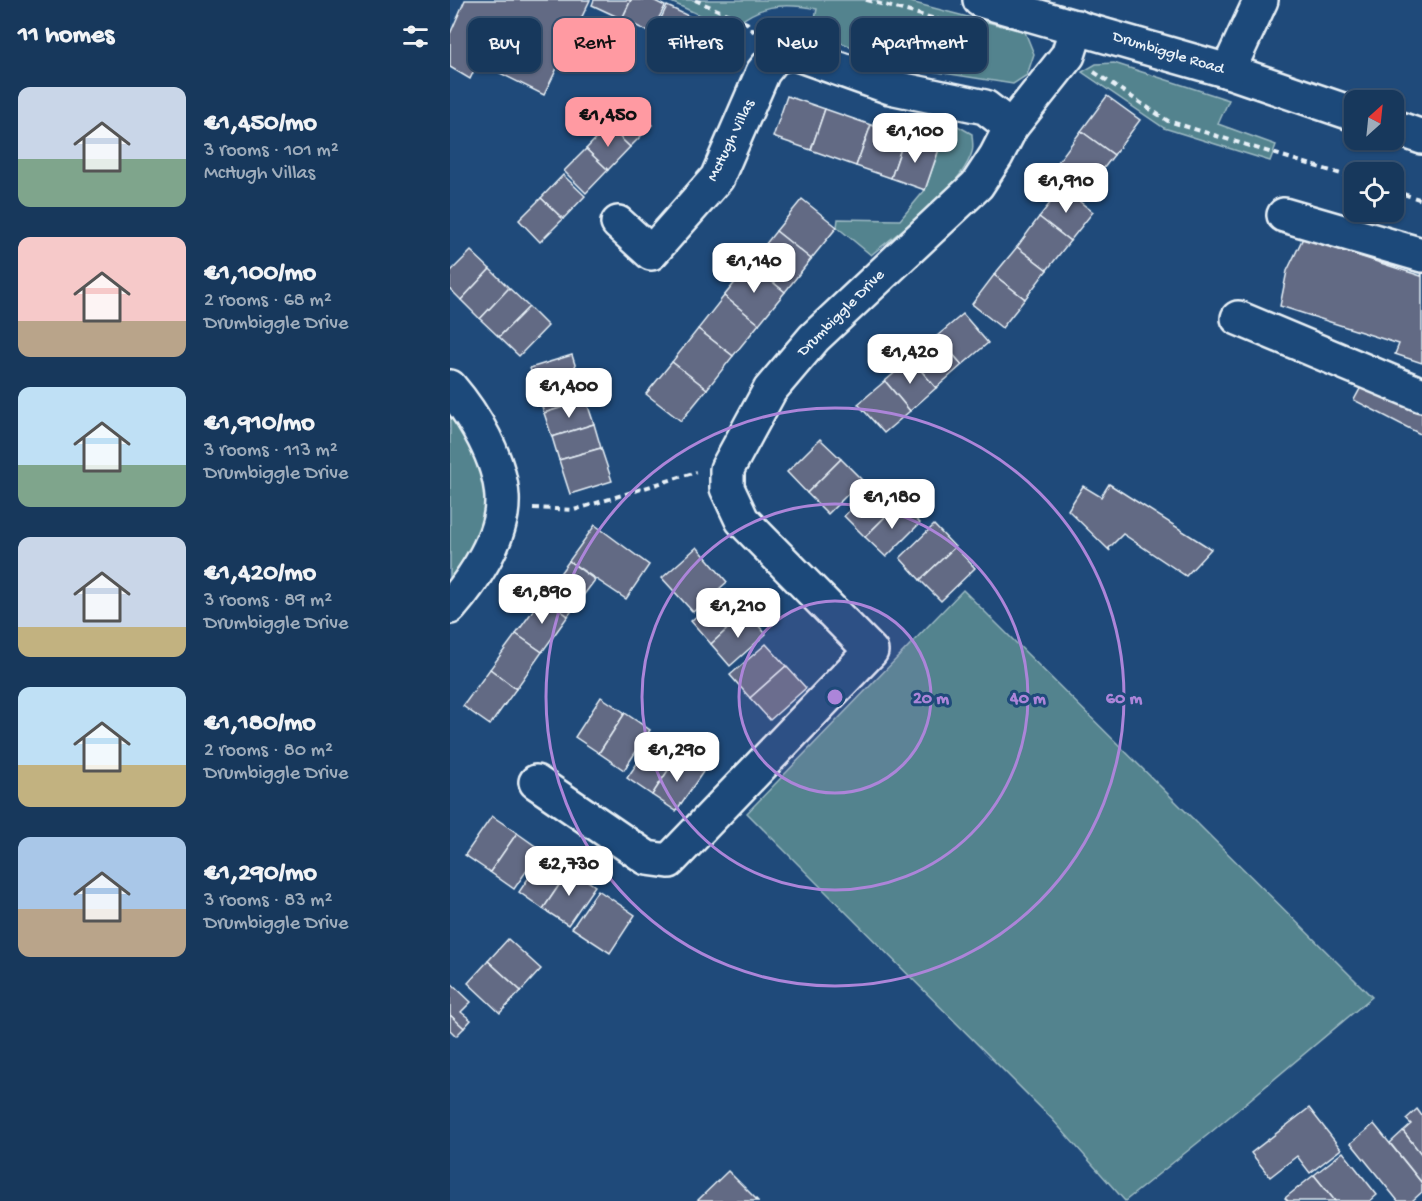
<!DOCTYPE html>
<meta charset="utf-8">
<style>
body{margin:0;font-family:"Gochi Hand",sans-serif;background:#244365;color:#f1f3f6;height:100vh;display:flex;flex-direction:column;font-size:22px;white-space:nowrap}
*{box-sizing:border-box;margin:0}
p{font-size:20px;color:#9eacbb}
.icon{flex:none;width:33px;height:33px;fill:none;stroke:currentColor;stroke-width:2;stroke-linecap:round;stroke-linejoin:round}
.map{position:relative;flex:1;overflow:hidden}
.panel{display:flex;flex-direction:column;background:#17385c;width:450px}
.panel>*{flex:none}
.top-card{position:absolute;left:18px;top:18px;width:570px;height:54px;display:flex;gap:12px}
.needle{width:39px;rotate:27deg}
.fabs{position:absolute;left:894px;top:90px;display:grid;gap:12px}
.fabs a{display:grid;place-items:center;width:60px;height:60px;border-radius:12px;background:#17385c;box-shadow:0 2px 4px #0004,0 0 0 2px #365272;font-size:30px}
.price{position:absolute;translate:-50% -51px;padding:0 14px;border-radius:12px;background:#fff;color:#222;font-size:20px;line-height:39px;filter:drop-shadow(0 2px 3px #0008)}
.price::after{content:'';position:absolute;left:50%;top:36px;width:18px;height:14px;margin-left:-9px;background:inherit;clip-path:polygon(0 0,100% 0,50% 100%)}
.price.on{background:#ff9aa2;color:#111}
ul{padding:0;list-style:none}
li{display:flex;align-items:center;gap:18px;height:150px;padding:0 18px}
li span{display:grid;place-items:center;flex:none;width:168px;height:120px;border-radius:12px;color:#555}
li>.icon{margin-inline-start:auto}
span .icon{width:72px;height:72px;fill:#fffc;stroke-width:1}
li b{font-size:26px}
h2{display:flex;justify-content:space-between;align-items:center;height:72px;padding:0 18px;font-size:26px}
.chip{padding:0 21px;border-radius:12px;background:#17385c;box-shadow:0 2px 4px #0004,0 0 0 2px #365272;font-size:21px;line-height:54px}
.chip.on{background:#ff9aa2;color:#111}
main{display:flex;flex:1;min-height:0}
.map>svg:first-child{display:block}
</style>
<main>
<section class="panel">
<h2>11 homes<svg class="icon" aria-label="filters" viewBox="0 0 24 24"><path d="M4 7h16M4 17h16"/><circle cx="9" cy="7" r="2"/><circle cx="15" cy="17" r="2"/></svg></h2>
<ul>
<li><span style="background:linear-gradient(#c9d6e8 60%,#7fa58c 0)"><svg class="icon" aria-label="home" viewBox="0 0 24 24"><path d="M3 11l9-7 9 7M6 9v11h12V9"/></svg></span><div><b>€1,450/mo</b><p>3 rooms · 101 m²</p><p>McHugh Villas</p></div></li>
<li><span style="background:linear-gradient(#f6c9c9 70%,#b9a48a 0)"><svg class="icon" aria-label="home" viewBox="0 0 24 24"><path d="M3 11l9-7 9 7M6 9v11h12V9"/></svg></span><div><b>€1,100/mo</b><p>2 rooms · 68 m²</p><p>Drumbiggle Drive</p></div></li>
<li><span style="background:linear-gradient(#bfe0f5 65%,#7fa58c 0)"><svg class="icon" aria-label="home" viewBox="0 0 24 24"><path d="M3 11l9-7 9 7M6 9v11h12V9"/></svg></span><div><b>€1,910/mo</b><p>3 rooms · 113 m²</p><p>Drumbiggle Drive</p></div></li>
<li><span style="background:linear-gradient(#c9d6e8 75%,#c2b280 0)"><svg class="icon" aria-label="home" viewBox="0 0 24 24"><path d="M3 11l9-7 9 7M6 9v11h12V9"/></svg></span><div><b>€1,420/mo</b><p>3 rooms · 89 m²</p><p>Drumbiggle Drive</p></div></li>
<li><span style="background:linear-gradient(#bfe0f5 65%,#c2b280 0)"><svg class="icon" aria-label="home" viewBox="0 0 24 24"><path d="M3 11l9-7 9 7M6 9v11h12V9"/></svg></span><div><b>€1,180/mo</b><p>2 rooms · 80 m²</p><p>Drumbiggle Drive</p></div></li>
<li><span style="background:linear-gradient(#a9c7e8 60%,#b9a48a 0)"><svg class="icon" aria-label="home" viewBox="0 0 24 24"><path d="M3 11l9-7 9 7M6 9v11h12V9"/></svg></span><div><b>€1,290/mo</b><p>3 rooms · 83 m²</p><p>Drumbiggle Drive</p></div></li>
</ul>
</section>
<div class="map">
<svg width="972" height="1201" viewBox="0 0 972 1201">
<rect width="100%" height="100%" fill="#1f4a7a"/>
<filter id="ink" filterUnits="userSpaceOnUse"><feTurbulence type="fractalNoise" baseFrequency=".0167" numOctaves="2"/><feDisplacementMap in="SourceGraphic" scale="12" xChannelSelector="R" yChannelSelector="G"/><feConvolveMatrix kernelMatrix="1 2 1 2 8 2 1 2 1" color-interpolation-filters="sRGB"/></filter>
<g filter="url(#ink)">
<g fill="#52838e" stroke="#9dbac3" stroke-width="1.5">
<path d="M217,0H453L575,32L584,54L577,75L563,84L456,67L362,32L367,9C330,2 309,5 280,29Z"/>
<polygon points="664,63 779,100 768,124 826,145 820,161 714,128 632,72 646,64"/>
<path d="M499,121L522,134C522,139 524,147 522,152C511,189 450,231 421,255L387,227L388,219L450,220L475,190Z"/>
<path d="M0,408C23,435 42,492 33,526C28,547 10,569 0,588Z"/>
<polygon points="513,590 922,997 760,1133 675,1201 602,1119 297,813"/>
</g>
<g fill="#626a84" stroke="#e8f1f8" stroke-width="1.5">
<polygon points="15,0 140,0 94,95 28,62 20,79 0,67 0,34"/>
<polygon points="144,0 181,0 172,19 142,5"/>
<polygon points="181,0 203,0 215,6 201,33 172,19"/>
<polygon points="217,6 247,20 234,48 204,33"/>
<polygon points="247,20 277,35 264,63 234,48"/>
<polygon points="337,96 375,109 361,150 323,137"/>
<polygon points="657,96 690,120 664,155 631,131"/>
<polygon points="180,103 202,125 180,147 158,126"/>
<polygon points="375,109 421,125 406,166 361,150"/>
<polygon points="421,125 455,137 441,178 406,166"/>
<polygon points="158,126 180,147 158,170 136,149"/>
<polygon points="631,131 664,155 637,190 605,166"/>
<polygon points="455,137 489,149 475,190 441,178"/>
<polygon points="136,149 158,170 136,193 114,171"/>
<polygon points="113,175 135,196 113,219 91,198"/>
<polygon points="612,188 643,212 620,241 589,217"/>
<polygon points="91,198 113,219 90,242 69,220"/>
<polygon points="352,199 387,227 361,259 326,231"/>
<polygon points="589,217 620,241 597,270 567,247"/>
<polygon points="326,231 361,259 335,292 300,264"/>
<polygon points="853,238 971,276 972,272 972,363 945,354 949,344 830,306 837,271"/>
<polygon points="567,247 597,270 575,299 544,275"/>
<polygon points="21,251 40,269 11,300 0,289 0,272"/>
<polygon points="300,264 335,292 309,324 274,296"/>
<polygon points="40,269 59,288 30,319 11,300"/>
<polygon points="544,275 575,299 552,328 522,304"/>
<polygon points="59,288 79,307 49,337 30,319"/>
<polygon points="274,296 309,324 283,356 248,329"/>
<polygon points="79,307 98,326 69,356 49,337"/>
<polygon points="513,314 538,343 512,365 487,336"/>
<polygon points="248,329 283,356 257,389 222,362"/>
<polygon points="487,336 512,365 486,388 461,359"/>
<polygon points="122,355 136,400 94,413 80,368"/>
<polygon points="461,359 486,388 460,411 435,381"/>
<polygon points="222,362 257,389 231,421 196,394"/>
<polygon points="917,376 972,404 972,435 904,400"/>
<polygon points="435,381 460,411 434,433 408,404"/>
<polygon points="136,400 144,424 102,437 94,413"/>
<polygon points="144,424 151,448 109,460 102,437"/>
<polygon points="370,439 391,459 357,493 337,472"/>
<polygon points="151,448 162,481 120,494 109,460"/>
<polygon points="391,459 412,480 378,514 357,493"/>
<polygon points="428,482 449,503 415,537 394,516"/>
<polygon points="659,484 761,549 736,576 673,534 659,548 660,551 618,510 633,486 651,497"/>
<polygon points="449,503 470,523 436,557 415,537"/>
<polygon points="145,525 199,565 176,599 119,561"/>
<polygon points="484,525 505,547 470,580 450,558"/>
<polygon points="247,547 277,582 243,612 212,578"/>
<polygon points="505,547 525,568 491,601 470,580"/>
<polygon points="119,561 145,580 118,616 92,598"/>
<polygon points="276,590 296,612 261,644 241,621"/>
<polygon points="92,598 118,616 92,652 66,634"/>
<polygon points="296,612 316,634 280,666 261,644"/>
<polygon points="66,634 92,652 66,689 40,669"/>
<polygon points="316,644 336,666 300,698 280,675"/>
<polygon points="336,666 356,688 320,720 300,698"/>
<polygon points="40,669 66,689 40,725 13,706"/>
<polygon points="151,697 175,713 149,753 125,737"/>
<polygon points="175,713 200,730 174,770 149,753"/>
<polygon points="204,739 228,755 202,795 177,778"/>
<polygon points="228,755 253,772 226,811 202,795"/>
<polygon points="42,816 67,833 40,872 15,855"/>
<polygon points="67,833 91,850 64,889 40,872"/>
<polygon points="96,852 120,869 93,909 69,892"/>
<polygon points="120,869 145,886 118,925 93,909"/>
<polygon points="148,890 185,915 160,953 122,928"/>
<polygon points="58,939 91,969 71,991 38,961"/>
<polygon points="38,961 71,991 50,1013 18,983"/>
<polygon points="0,982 21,1002 11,1012 21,1020 14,1028 0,1015"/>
<polygon points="0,1015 14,1028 6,1036 0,1030"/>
<polygon points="859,1108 891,1149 860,1173 847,1156 820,1177 801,1153"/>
<polygon points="967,1109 972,1116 972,1155 953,1131 961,1124 956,1119"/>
<polygon points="924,1124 972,1183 972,1192 962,1201 948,1201 901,1143"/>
<polygon points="953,1131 972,1155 972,1183 940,1143"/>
<polygon points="893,1152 927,1195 920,1201 885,1201 864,1175"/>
<polygon points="278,1171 308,1201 247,1201"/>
<polygon points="864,1175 885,1201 838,1201 835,1198"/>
</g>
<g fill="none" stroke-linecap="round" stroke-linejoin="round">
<defs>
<g id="minor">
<polyline points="530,0 778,71 904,114"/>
<polyline points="778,71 811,0"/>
<polyline points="944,127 972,137"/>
<polyline points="834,215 972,255"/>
<polyline points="168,223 201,253 267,178 313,72 325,57 342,52 440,87 535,107 561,127"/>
<polyline points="788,318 972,395"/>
<path d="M0,387C24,415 50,459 52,497C54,536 24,579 0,607"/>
<polyline points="86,782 197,858 219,861 421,651 292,520 277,488 277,469 320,390 364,338 527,185 546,156 561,127 618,55 627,27"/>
</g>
</defs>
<use href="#minor" stroke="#e8f1f8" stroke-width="38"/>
<g stroke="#e8f1f8" stroke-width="4" stroke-dasharray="6 4.5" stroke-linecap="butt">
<polyline points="245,0 297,23 304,32"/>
<polyline points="416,0 508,25"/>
<polyline points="644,72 718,121 904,178"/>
<polyline points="944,191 972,200"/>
<polyline points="83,508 124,510 246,472"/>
</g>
<use href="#minor" stroke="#1f4a7a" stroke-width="33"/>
</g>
</g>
<circle cx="385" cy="697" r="96" fill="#ac85d9" fill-opacity=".12"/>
<g fill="none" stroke="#ac85d9" stroke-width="3">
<circle cx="385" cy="697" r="96"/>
<circle cx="385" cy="697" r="193"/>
<circle cx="385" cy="697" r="289"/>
</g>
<g text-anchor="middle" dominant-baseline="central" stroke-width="6" stroke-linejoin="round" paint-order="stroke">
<g font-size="16" fill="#e8f1f8" stroke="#1f4a7a">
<text transform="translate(718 54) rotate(17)">Drumbiggle Road</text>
<text transform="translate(282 141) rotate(-64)">McHugh Villas</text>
<text transform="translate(392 314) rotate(-45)">Drumbiggle Drive</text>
</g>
</g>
<circle cx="385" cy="697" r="9" fill="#ac85d9" stroke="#1f4a7a" stroke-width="3"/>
<g font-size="18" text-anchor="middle" font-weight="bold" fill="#ac85d9" stroke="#1f4a7a" stroke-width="6" stroke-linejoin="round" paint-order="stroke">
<text x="481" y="703">20 m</text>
<text x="578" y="703">40 m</text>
<text x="674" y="703">60 m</text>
</g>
</svg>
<div class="fabs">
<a><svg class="needle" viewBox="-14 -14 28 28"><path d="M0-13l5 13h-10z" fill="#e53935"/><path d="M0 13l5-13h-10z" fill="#9eacbb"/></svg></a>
<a><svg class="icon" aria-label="locate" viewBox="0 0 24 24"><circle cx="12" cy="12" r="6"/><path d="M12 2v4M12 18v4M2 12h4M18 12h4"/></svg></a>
</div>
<b class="price on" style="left:158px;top:148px">€1,450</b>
<b class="price" style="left:465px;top:164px">€1,100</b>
<b class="price" style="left:616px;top:214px">€1,910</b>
<b class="price" style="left:304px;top:294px">€1,140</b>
<b class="price" style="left:460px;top:385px">€1,420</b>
<b class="price" style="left:119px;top:419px">€1,400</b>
<b class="price" style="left:442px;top:530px">€1,180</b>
<b class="price" style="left:92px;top:625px">€1,890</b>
<b class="price" style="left:288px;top:639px">€1,210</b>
<b class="price" style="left:227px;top:783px">€1,290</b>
<b class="price" style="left:119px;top:897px">€2,730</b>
<div class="top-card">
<a class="chip">Buy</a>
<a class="chip on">Rent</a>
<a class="chip">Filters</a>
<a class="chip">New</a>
<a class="chip">Apartment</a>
</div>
</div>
</main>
